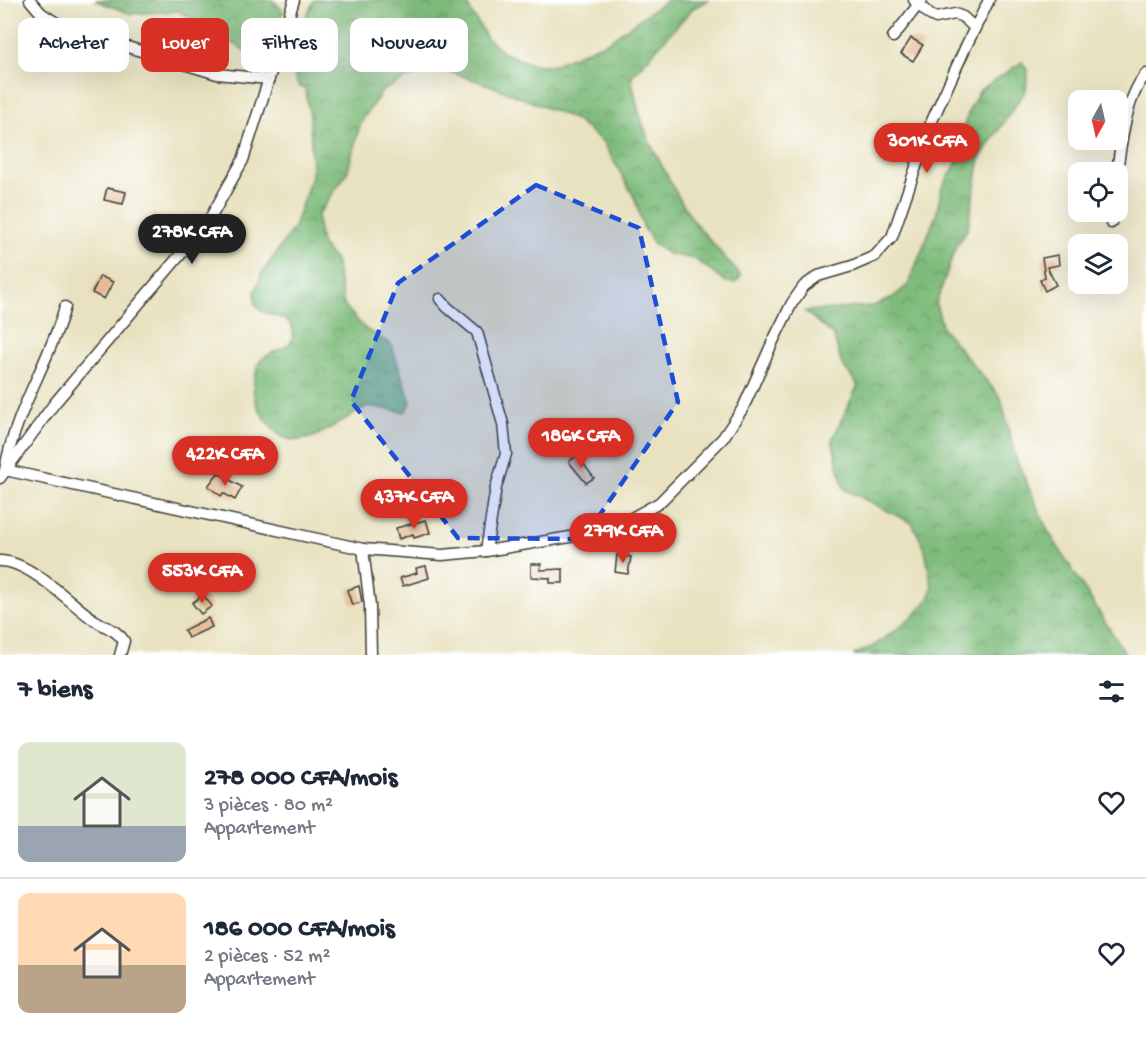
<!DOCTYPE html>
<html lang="fr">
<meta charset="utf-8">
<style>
body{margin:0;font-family:"Gochi Hand",sans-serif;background:#f6f6f7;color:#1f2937;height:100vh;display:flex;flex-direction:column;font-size:22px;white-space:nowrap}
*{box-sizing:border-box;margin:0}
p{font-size:20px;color:#747a83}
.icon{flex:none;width:33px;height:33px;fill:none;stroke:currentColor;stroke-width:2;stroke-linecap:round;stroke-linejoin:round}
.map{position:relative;height:655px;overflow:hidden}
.drawer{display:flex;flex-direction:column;background:#fff;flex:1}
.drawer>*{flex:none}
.top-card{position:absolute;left:18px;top:18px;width:600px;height:54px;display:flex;gap:12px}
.needle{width:39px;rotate:188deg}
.tools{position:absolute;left:1068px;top:90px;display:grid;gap:12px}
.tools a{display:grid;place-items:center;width:60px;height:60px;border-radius:12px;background:#fff;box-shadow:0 6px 24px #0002;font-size:30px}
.price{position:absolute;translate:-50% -51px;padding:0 14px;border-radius:21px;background:#d93025;color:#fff;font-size:20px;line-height:39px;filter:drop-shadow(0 2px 3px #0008)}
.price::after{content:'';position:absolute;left:50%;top:36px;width:18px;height:14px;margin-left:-9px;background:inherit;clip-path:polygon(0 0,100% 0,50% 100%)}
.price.active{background:#222;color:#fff}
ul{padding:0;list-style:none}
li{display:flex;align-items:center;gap:18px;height:150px;padding:0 18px}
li+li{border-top:2px solid #e0e1e3}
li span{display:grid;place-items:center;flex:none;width:168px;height:120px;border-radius:12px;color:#555}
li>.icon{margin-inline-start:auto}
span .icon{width:72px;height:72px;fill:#fffc;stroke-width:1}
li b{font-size:26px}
h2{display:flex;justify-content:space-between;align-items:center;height:72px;padding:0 18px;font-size:26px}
.chip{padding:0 21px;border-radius:12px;background:#fff;box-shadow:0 6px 24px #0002;font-size:21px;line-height:54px}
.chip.active{background:#d93025;color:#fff}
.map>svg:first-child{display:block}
</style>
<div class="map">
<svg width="1146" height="655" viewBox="0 0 1146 655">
<defs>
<pattern id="forest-crowns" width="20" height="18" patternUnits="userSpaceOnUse" patternTransform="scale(1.5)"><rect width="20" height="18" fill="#7fbc7b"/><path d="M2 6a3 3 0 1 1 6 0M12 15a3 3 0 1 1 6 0" fill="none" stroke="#679864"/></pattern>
</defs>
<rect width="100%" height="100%" fill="#fff"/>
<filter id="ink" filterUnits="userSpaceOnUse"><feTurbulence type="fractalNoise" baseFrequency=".0167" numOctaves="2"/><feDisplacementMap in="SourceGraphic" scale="12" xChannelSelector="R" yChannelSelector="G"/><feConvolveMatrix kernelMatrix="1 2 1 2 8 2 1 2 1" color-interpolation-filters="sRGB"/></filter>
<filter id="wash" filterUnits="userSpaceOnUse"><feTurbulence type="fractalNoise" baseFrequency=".008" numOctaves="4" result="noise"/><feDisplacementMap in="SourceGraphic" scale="24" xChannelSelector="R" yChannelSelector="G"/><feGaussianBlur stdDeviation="1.35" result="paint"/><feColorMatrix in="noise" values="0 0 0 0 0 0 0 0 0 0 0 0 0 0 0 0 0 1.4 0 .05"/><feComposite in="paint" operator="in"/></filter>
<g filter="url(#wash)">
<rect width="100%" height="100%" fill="#e8e2c0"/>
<g fill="url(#forest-crowns)" stroke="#4e6c4c" stroke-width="1.5">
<polygon points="95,0 273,0 283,11 264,62 179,11 131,14"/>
<path d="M314,0H464L487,38L502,52L531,64L542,65H553L607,42L667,0H709L693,8L631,77L638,109L648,139L678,196L694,222L741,276L735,283L726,282L695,259L668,254L653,243L643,226L635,199L603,142L574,119L492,86L447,71L437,70L409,77L382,91L365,116L360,125L347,173L318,215V224L321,244L335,260L344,305L364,328L391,344L411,403L405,412L368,406L314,437C299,441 287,443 275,431C261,415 249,399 255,377C256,371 257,365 261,360C271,349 296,350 293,331C291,314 271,318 260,310C258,308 256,305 255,302V292L262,273L294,227L312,175L310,116L305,88L299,87L289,61L290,51Z"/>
<polygon points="1022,62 1028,71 1026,90 980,157 968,228 956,246 936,304 943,329 1001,398 1016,459 1048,531 1126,655 853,655 872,647 912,618 930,597 932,587 925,549 912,523 844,489 832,440 858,385 841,363 834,336 805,311 873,306 892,298 908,285 936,215 942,187 957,163 954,154 970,108 980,90"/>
</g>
<g id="blocks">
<g fill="#e4bb94">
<polygon points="911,38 923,45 913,61 901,54"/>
<polygon points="107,188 126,192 123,204 104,200"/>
<polygon points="1058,255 1059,265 1047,267 1056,285 1045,291 1040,280 1045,277 1042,258"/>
<polygon points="100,276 113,282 104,299 92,293"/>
<polygon points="577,455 594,478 586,483 569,462"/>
<polygon points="218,473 242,487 235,500 223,493 221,496 208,486"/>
<polygon points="426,520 430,533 414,538 413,534 399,539 396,528"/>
<polygon points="617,555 631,557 628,574 615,572"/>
<polygon points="531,564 541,564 540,570 563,569 563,583 550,583 550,578 531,577"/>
<polygon points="426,566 429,578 403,586 400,578 417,573 416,568"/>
<polygon points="359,586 362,602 352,605 347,590"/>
<polygon points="203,595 212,606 201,614 192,603"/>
<polygon points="208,618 212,627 188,638 184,630"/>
</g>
</g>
</g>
<g filter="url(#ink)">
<use href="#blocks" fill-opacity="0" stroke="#3b3a35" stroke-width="1.5"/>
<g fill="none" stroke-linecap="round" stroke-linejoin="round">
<defs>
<g id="minor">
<polyline points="30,0 41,13 58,24 91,36 217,74 269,79"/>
<polyline points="914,0 930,15 936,18 955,14 963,17 975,28"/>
<polyline points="893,37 922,0"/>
<path d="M1117,172C1121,143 1126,97 1146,74"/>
<polyline points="1111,223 1112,212"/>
<polyline points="440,299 447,307 477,332 503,424 506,454 496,487 486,551"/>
<path d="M65,307C49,363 14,413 5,470L363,549L442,555L486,551L570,537L619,525L659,503L723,438L743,408L774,339L792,303L804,286L818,276L852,266L875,256L892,237L931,123L967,44L989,0"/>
<polyline points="0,478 54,404 208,222 243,160 294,0"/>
<polyline points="363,549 370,606 371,655"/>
<path d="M0,561C30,561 70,603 94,620C105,627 117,630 124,641L120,655"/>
</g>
</defs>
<use href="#minor" stroke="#3b3a35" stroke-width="13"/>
<use href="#minor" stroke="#fff" stroke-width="10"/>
</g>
</g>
<path fill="#1d4ed8" fill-opacity="0.2" stroke="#1d4ed8" stroke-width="4.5" stroke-dasharray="12 8" stroke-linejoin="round" d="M536,185L639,228L678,402L583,539L458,538L351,401L398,283Z"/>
</svg>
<div class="tools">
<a><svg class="needle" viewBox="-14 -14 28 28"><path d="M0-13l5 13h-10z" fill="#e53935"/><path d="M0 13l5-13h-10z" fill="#747a83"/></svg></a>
<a><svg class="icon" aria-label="locate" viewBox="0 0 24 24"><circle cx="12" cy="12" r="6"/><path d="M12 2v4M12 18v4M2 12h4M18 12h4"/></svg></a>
<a><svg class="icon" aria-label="layers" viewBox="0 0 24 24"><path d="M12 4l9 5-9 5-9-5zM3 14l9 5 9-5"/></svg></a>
</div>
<b class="price" style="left:927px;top:174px">301K CFA</b>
<b class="price active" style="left:192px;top:265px">278K CFA</b>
<b class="price" style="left:581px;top:469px">186K CFA</b>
<b class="price" style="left:225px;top:487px">422K CFA</b>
<b class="price" style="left:414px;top:530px">437K CFA</b>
<b class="price" style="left:623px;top:564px">279K CFA</b>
<b class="price" style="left:202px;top:604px">553K CFA</b>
<div class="top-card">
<a class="chip">Acheter</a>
<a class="chip active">Louer</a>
<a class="chip">Filtres</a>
<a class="chip">Nouveau</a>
</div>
</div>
<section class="drawer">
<h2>7 biens<svg class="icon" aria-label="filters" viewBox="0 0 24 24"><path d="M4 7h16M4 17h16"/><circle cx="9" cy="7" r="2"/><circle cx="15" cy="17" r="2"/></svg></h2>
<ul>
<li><span style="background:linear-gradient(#dfe7d0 70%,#9aa5b1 0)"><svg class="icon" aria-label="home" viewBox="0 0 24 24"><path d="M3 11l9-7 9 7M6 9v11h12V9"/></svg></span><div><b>278 000 CFA/mois</b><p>3 pièces · 80 m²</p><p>Appartement</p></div><svg class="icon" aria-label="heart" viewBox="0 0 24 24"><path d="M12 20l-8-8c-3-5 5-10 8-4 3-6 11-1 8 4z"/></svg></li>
<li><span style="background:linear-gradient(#ffd9b3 60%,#b9a48a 0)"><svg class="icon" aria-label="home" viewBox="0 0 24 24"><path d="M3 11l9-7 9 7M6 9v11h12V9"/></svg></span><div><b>186 000 CFA/mois</b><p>2 pièces · 52 m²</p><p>Appartement</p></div><svg class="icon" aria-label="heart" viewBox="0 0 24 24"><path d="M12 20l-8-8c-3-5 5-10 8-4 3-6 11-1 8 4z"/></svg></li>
</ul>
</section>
